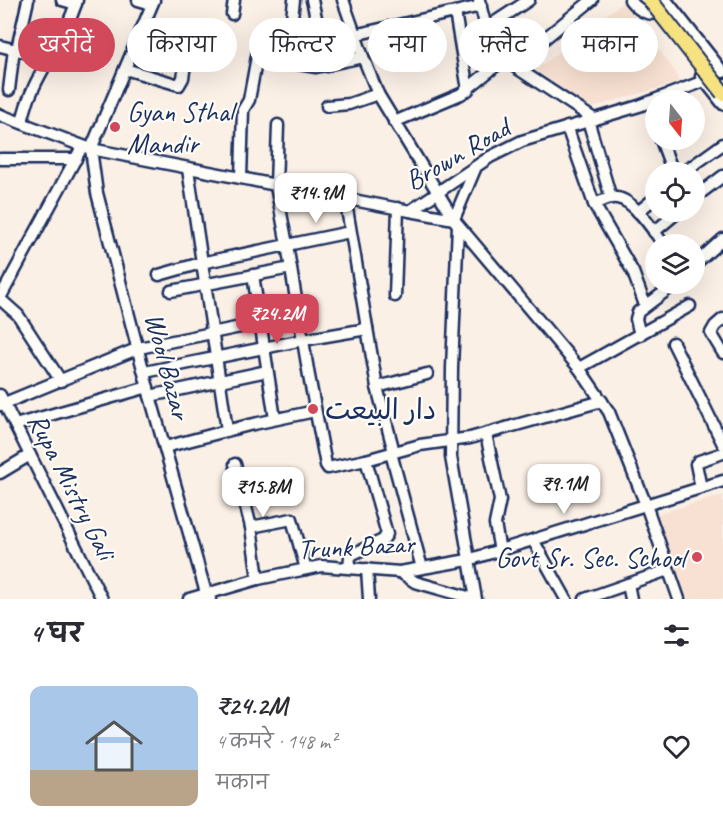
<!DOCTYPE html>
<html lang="hi">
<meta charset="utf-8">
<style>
body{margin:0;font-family:Caveat,"Playpen Sans Arabic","Playpen Sans Deva",sans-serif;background:#f2f2f3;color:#2b2b33;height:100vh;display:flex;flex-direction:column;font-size:22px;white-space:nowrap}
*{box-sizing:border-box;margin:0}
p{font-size:20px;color:#7c7c81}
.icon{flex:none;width:33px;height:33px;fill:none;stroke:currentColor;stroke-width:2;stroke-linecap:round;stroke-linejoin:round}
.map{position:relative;height:599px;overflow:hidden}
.sheet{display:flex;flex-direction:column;background:#fff;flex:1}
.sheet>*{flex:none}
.top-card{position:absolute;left:18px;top:18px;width:687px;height:54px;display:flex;gap:12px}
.needle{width:39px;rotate:163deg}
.buttons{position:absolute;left:645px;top:90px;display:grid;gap:12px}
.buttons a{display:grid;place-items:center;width:60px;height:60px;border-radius:50%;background:#fff;box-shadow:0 6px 24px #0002;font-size:30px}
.price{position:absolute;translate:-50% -51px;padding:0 14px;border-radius:12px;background:#fff;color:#222;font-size:20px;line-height:39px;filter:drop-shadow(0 2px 3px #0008)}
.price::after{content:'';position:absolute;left:50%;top:36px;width:18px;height:14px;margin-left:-9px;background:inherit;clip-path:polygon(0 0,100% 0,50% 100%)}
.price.selected{background:#d1495b;color:#fff}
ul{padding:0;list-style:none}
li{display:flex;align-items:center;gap:18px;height:150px;padding:0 30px}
li span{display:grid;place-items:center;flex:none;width:168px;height:120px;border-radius:12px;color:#555}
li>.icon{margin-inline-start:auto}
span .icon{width:72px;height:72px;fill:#fffc;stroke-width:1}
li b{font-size:26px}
h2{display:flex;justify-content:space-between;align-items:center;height:72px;padding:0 30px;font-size:26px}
.chip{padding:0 21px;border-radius:27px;background:#fff;box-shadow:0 6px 24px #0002;font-size:21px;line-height:54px}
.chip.selected{background:#d1495b;color:#fff}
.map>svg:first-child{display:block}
</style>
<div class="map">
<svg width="723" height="599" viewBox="0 0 723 599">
<rect width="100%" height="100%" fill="#fbf0e6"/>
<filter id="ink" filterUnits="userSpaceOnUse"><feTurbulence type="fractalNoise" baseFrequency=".0167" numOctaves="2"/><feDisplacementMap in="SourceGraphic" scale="12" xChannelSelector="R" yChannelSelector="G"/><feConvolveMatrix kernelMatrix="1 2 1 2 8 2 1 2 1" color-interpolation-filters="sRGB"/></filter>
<g filter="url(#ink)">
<g fill="#f8e1d2">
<polygon points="623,2 677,74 678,82 591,108 536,70"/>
<polygon points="723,495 723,599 688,599 654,515"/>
</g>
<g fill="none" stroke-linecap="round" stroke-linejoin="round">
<defs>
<g id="minor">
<polyline points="62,0 76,4"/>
<polyline points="138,0 152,4"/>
<polyline points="154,0 91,149 97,193 150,396 206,593 210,599"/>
<polyline points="312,0 327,66"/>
<polyline points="343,0 363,57 378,94 455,221 579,368 609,412 646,505 679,599"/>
<polyline points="479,0 490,43 497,55 594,119"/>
<path d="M630,0C637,9 646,16 658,13L663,8"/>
<polyline points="666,0 723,72"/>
<polyline points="455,12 468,90"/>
<polyline points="232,14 234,0"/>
<polyline points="486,28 529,0"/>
<polyline points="354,35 481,6"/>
<polyline points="0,46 49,58"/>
<polyline points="17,49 28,0"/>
<polyline points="281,61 316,67 363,57"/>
<polyline points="287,63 294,0"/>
<polyline points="512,65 592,0"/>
<polyline points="125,69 179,85 183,78 188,45"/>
<polyline points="701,76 723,104"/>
<polyline points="9,90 14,49"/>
<polyline points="327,106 349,104 378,94"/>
<polyline points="0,115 91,149 410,211 490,157 522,141 639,106 704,81 721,70"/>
<polyline points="588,120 611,198"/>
<polyline points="394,122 461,94 503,60"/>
<path d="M22,123C30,78 64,44 77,0"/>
<polyline points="278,125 276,186 287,245 350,232"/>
<path d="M567,127L594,204C601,201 610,197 617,198C634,200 654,231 663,244"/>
<polyline points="661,140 673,172"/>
<polyline points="0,159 76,159"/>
<polyline points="188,169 227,430"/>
<polyline points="684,172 723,144"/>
<polyline points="241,178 243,110 249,100 258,51"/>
<polyline points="345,197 377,387 394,452"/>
<polyline points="694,198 723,176"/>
<polyline points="594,204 633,272 645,305"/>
<polyline points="410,211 454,219 475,169"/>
<polyline points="638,212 656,197"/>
<polyline points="458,225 452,368 451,457 476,599"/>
<polyline points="654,232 678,212"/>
<polyline points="694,265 723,239"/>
<polyline points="159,275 201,263 287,245 309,376 326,465 328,468 366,460 420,445 470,438 602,401"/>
<polyline points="253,275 275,419"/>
<polyline points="171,291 291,268"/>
<polyline points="395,296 398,208"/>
<polyline points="0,298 82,147"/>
<polyline points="0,299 18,315 61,381"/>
<polyline points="723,319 715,326 711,333 723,353"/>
<polyline points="640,335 636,319 638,312 675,284"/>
<polyline points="673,343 723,444"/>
<polyline points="579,368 690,306"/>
<polyline points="145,372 303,340 367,329"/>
<polyline points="377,387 427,374"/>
<polyline points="0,395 102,599"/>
<polyline points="150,396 267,371"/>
<polyline points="0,405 139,348 260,323"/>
<polyline points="15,425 148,387"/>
<polyline points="486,434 500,500 495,524 500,551"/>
<polyline points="165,447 249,425 315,411"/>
<polyline points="391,453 422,568"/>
<polyline points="235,464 251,527 258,579"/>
<polyline points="0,473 30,455"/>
<polyline points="701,488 696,464 699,461 723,453"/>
<polyline points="251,527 292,519 306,569"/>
<polyline points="533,540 566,599"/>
<polyline points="349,567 350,557 353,554 383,540 387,534 366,460"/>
<polyline points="367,569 369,599"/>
<polyline points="400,572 415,582 475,599"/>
<polyline points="628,584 631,599"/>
<polyline points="189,599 258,579 321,566 400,572 468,560 723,481"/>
<polyline points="585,599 668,570"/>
</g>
</defs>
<use href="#minor" stroke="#1b2f5e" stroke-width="15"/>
<use href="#minor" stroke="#fdfcf7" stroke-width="10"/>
<defs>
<polyline id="major-bridge" points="650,0 723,93"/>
</defs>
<use href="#major-bridge" stroke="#1b2f5e" stroke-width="18" stroke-linecap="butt"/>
<use href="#major-bridge" stroke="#f7e281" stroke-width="14"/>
</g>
</g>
<g fill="#d1495b" stroke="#fdfcf7" stroke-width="2">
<circle cx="115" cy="127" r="6"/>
<circle cx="313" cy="409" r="6"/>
<circle cx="697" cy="557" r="6"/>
</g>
<g text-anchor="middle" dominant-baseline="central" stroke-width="4.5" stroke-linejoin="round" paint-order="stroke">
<g font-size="28" fill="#1b2f5e" stroke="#fdfcf7" text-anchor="start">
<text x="127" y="111">Gyan Sthal<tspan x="127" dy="32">Mandir</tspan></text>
<text x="325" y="409">دار البیعت</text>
<text x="685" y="557" text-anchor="end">Govt Sr. Sec. School</text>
</g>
<g font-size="28" fill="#1b2f5e" stroke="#fdfcf7">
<text transform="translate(457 154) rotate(-30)">Brown Road</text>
<text transform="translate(168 366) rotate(75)">Wool Bazar</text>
<text transform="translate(72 486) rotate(63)">Rupa Mistry Gali</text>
<text transform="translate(356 546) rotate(-3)">Trunk Bazar</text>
</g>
</g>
</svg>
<div class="buttons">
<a><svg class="needle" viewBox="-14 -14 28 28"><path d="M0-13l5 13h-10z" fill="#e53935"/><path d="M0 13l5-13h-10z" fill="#7c7c81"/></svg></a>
<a><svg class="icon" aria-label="locate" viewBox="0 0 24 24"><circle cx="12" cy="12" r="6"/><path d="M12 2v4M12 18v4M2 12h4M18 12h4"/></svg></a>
<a><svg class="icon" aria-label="layers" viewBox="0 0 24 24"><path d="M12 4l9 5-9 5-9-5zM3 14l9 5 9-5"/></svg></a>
</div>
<b class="price" style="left:316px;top:224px">₹14.9M</b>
<b class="price selected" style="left:277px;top:345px">₹24.2M</b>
<b class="price" style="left:564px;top:515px">₹9.1M</b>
<b class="price" style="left:263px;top:518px">₹15.8M</b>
<div class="top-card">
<a class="chip selected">खरीदें</a>
<a class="chip">किराया</a>
<a class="chip">फ़िल्टर</a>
<a class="chip">नया</a>
<a class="chip">फ़्लैट</a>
<a class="chip">मकान</a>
</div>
</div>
<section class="sheet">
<h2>4 घर<svg class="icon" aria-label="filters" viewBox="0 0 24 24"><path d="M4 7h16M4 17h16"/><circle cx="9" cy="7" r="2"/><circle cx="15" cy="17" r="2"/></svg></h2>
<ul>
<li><span style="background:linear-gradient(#a9c7e8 70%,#b9a48a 0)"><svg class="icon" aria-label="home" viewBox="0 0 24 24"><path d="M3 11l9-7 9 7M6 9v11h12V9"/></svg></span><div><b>₹24.2M</b><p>4 कमरे · 148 m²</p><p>मकान</p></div><svg class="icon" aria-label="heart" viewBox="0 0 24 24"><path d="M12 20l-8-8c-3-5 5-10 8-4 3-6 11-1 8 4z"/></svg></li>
</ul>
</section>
